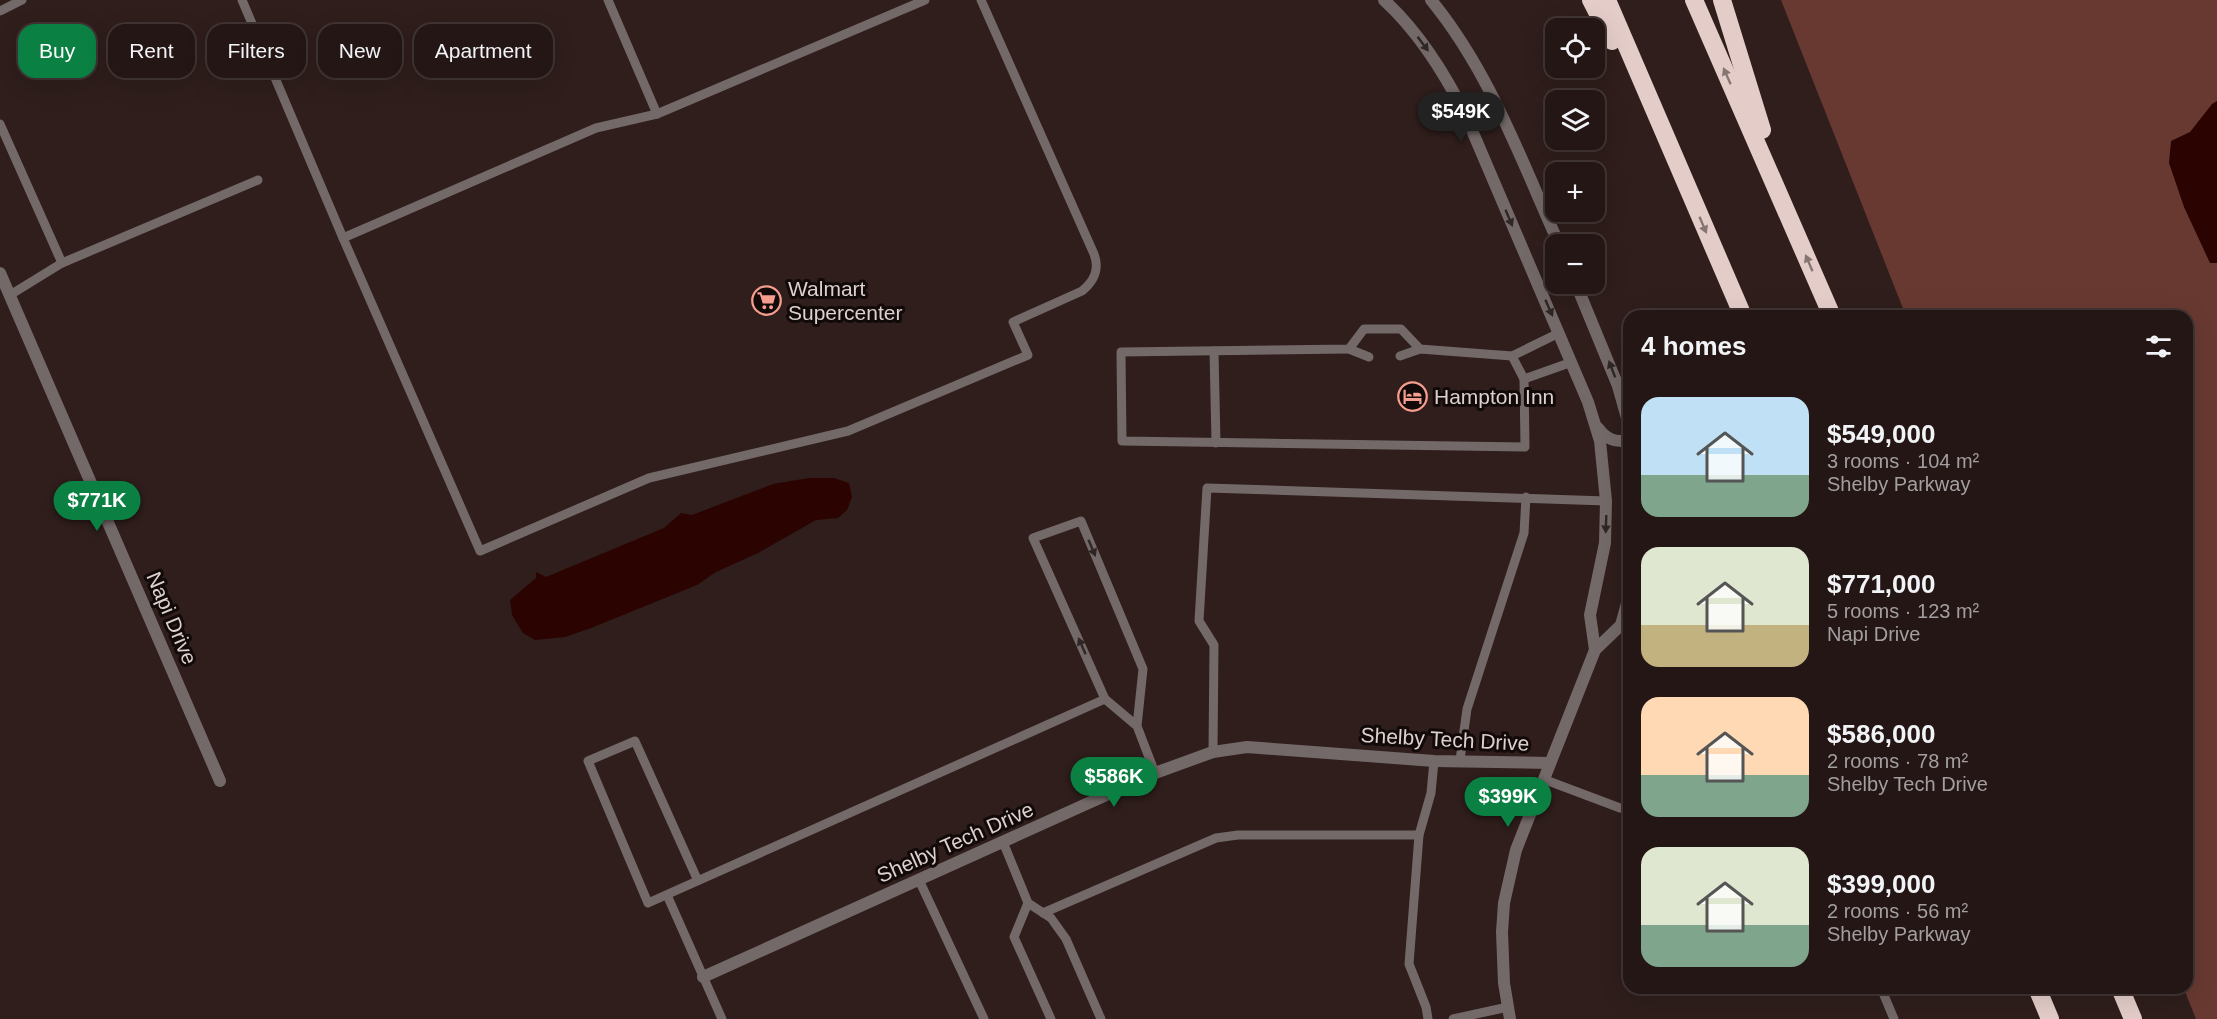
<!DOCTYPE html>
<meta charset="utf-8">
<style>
body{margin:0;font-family:Arial,sans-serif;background:#2f2322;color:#f1f3f6;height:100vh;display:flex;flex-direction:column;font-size:22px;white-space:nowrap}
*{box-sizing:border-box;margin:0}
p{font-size:20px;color:#a39fa0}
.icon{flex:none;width:33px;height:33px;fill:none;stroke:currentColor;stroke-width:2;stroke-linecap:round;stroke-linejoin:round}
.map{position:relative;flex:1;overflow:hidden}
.side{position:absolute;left:1623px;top:310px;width:570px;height:684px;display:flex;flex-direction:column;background:#231614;border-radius:18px;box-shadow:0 6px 24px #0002,0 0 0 2px #403534}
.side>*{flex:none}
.banner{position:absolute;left:18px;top:24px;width:570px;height:54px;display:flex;gap:12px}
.buttons{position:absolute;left:1545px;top:18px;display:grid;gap:12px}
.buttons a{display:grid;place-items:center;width:60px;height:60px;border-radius:12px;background:#231614;box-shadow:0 6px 24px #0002,0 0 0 2px #403534;font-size:30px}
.price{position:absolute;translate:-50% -51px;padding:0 14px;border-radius:21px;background:#0b8043;color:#fff;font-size:20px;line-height:39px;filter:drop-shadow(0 2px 3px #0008)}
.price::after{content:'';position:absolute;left:50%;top:36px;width:18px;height:14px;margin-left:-9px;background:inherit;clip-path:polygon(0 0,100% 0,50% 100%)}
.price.selected{background:#222;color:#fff}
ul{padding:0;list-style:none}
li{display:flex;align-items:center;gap:18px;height:150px;padding:0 18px}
li span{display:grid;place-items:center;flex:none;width:168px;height:120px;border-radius:18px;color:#555}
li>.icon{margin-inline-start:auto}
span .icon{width:72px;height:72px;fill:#fffc;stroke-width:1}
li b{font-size:26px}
h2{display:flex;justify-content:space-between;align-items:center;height:72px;padding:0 18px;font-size:26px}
.chip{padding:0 21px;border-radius:18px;background:#231614;box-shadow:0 6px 24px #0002,0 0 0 2px #403534;font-size:21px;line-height:54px}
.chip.selected{background:#0b8043;color:#fff}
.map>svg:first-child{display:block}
</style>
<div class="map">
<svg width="2217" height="1019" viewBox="0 0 2217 1019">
<rect width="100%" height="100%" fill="#2f1e1b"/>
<polygon fill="#683931" points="1781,0 2217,0 2217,1019 2196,1019 2184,989 2187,988 2187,316 1906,316"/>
<g fill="#2b0301">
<polygon points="2217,101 2217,263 2210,263 2184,207 2169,163 2171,141 2190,132 2212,104"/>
<polygon points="809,478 834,478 849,483 852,497 847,510 838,518 816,520 758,553 716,572 697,585 591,628 565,637 535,640 523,633 512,615 510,600 536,578 536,572 546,577 664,528 681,513 692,515 773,484"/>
</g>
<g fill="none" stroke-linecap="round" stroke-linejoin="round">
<g stroke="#736968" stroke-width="9">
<polyline points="242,0 343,238 596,128 657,114 925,0"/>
<polyline points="608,0 657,114"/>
<polyline points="0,11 22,0"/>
<polyline points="0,124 62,263 10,295"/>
<path d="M343,238L480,551L649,478L848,431L1028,355L1013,322L1082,291C1094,281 1100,270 1094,254L981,0"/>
<polyline points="62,263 258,180"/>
<polyline points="1559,333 1512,356 1420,349 1401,329 1364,329 1349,349 1121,352 1122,441 1525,447 1524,379 1572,362"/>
<polyline points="1349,349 1369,357"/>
<polyline points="1214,351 1216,443"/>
<polyline points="1400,356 1420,349"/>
<polyline points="1512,356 1524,379"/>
<polyline points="1137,726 1143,669 1081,521 1033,538 1105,699 1137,726 1155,773"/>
<polyline points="1213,752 1214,645 1199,621 1207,488 1606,501"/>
<polyline points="1460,760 1467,709 1524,533 1526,497"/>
<polyline points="1543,779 1620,808 1629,809"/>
<polyline points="1003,842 1028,903 1051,918 1066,939 1101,1019"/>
<polyline points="919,880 984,1019"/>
<polyline points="698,881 635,741 588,761 648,903 1105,699"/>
<polyline points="667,895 722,1019"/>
<polyline points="1028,903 1014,937 1051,1019"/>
<polyline points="1043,913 1216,838 1238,835 1419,835"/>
<polyline points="1881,988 1894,1019"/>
<polyline points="1428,1019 1426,1007 1409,964 1419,835 1431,793 1434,761"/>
<polyline points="1453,1019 1508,1007"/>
</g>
<g stroke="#736968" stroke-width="12">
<polyline points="0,273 220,781"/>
<polyline points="703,977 1155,773 1213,752 1247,747 1434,761 1550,763"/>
</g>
<g stroke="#736968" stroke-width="12">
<path d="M1384,0C1419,32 1444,72 1465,114L1588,402L1600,441L1606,501L1605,543L1590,615L1595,650"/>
<path d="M1431,0C1490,72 1521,160 1559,244"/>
<polyline points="1576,284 1618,386 1629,425"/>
<path d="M1598,428C1606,439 1615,443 1629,440"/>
<polyline points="1510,1019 1504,983 1502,932 1504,903 1516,850 1595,650 1621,625 1629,596"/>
</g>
<g stroke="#e4cdc8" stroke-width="18">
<polyline points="1591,0 1612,41"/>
<polyline points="1607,0 1743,316"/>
<polyline points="1694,0 1832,316"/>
<polyline points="1722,0 1762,130"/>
<polyline points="2037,988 2050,1019"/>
<polyline points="2120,988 2133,1019"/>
</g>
</g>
<defs><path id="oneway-solid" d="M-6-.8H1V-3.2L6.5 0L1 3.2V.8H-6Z" transform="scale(1.5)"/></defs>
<g fill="#2f2626">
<use href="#oneway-solid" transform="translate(1423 44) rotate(53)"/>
<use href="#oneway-solid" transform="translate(1509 218) rotate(67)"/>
<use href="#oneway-solid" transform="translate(1549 308) rotate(66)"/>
<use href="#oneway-solid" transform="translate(1612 369) rotate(-111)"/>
<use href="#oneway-solid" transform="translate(1606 524) rotate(92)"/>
<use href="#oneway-solid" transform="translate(1092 548) rotate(67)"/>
<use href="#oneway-solid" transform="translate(1082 646) rotate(-114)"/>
</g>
<g fill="#867572">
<use href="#oneway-solid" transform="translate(1727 76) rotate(-114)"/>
<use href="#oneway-solid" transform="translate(1703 225) rotate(67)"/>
<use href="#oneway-solid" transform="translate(1809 263) rotate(-113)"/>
</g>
<defs>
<symbol id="supermarket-ring" viewBox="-11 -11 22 22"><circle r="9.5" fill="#120a09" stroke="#f59d8e" stroke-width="1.5"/><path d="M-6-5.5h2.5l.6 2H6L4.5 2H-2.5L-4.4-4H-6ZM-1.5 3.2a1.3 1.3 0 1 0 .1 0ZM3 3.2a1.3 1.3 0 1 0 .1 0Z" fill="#f59d8e"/></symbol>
<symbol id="hotel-ring" viewBox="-11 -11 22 22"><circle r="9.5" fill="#120a09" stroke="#f59d8e" stroke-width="1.5"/><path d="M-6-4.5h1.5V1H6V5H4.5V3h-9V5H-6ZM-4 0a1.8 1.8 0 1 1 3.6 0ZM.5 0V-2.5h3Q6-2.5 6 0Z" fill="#f59d8e"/></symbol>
</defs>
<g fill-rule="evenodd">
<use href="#supermarket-ring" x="750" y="284" width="33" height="33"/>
<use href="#hotel-ring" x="1396" y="380" width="33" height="33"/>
</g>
<g text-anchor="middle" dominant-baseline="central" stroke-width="6" stroke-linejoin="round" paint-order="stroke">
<g font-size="21" fill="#ddd1cf" stroke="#120a09" text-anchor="start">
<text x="788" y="288">Walmart<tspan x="788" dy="24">Supercenter</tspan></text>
<text x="1434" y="396">Hampton Inn</text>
</g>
<g font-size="21" fill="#ddd1cf" stroke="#120a09">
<text transform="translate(172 618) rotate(67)">Napi Drive</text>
<text transform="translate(1445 739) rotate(3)">Shelby Tech Drive</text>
<text transform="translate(955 842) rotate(-24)">Shelby Tech Drive</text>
</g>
</g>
</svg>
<div class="buttons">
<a><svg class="icon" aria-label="locate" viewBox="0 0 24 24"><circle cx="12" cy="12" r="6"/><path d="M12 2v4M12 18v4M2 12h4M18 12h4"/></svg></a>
<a><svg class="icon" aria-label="layers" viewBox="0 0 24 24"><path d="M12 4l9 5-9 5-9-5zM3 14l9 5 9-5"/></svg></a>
<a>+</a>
<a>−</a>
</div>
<b class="price selected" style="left:1461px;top:143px">$549K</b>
<b class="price" style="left:97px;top:532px">$771K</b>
<b class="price" style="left:1114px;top:808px">$586K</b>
<b class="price" style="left:1508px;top:828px">$399K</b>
<div class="banner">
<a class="chip selected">Buy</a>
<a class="chip">Rent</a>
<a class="chip">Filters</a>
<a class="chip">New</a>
<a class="chip">Apartment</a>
</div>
<section class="side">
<h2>4 homes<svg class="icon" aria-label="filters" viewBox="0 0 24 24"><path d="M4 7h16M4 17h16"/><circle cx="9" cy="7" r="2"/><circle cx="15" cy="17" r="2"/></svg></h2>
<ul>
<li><span style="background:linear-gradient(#bfe0f5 65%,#7fa58c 0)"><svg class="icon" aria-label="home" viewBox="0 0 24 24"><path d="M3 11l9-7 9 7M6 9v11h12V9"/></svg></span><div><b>$549,000</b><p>3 rooms · 104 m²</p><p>Shelby Parkway</p></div></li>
<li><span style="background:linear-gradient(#dfe7d0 65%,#c2b280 0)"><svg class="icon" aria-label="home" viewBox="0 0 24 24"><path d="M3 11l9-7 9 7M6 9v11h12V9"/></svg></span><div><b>$771,000</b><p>5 rooms · 123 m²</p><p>Napi Drive</p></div></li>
<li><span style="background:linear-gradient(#ffd9b3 65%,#7fa58c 0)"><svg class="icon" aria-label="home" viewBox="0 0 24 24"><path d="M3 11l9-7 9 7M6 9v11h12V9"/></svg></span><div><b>$586,000</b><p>2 rooms · 78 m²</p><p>Shelby Tech Drive</p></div></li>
<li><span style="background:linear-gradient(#dfe7d0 65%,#7fa58c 0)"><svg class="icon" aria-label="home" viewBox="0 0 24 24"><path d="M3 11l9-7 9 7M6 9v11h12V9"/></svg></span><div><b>$399,000</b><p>2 rooms · 56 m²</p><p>Shelby Parkway</p></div></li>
</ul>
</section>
</div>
